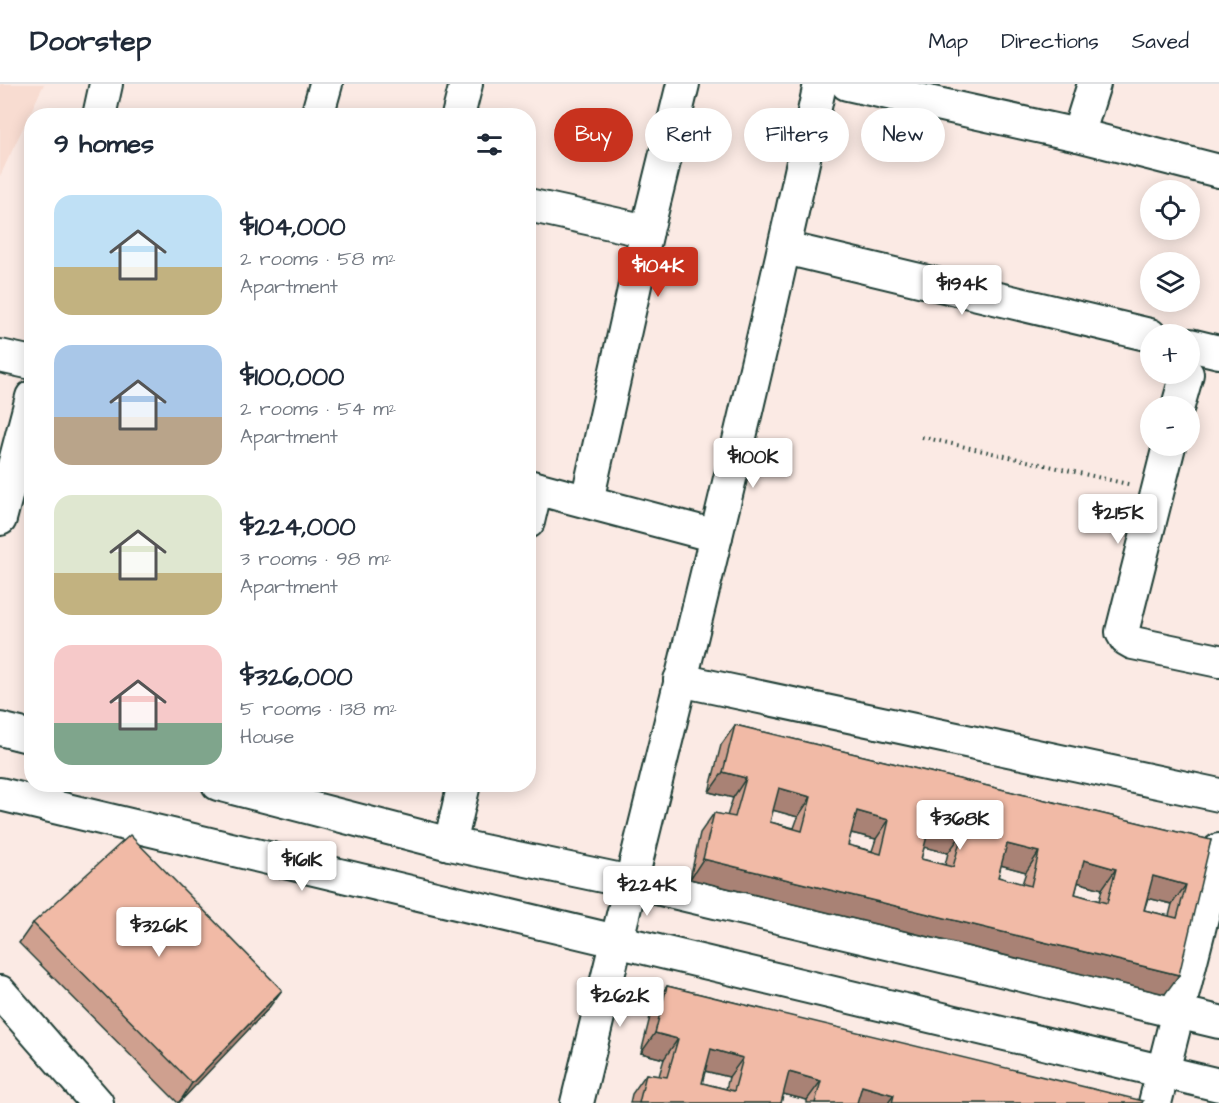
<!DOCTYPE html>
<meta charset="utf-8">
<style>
body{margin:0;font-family:"Architects Daughter",sans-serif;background:#f6f6f7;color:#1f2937;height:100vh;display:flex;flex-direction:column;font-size:22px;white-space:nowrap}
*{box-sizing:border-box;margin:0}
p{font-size:20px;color:#747a83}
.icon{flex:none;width:33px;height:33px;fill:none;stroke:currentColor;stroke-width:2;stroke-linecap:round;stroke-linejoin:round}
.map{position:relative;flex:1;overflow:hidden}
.drawer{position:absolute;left:24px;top:24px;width:512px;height:684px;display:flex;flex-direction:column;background:#fff;border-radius:24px;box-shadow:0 3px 15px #0003}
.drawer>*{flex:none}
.hud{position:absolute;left:554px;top:24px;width:570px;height:54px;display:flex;gap:12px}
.tools{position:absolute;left:1140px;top:96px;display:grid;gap:12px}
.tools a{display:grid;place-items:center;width:60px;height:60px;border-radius:50%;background:#fff;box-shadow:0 3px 15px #0003;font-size:30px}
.price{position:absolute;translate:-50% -51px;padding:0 14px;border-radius:6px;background:#fff;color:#222;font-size:20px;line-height:39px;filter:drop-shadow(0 2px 3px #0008)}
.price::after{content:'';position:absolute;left:50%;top:36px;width:18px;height:14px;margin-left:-9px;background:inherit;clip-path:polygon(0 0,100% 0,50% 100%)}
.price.current{background:#c8321e;color:#fff}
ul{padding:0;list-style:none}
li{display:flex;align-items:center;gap:18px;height:150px;padding:0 30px}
li span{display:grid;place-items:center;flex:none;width:168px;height:120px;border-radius:18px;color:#555}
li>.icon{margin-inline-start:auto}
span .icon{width:72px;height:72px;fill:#fffc;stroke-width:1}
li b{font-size:26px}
h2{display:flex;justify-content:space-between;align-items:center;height:72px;padding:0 30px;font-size:26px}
.chip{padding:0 21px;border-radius:27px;background:#fff;box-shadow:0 3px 15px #0003;font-size:21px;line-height:54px}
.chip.current{background:#c8321e;color:#fff}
header{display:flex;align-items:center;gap:36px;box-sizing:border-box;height:84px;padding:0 30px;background:#fff;border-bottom:2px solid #e0e1e3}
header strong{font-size:28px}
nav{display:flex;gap:33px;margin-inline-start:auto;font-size:21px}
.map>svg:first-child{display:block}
</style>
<header>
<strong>Doorstep</strong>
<nav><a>Map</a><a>Directions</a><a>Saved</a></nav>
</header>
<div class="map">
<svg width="1219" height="1019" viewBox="0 0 1219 1019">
<rect width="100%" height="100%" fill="#fbeae4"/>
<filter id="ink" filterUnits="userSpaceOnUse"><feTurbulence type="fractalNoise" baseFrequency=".0167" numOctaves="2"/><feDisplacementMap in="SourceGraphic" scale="12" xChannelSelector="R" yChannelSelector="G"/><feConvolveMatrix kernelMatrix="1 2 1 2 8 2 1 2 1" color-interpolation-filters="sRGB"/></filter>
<g filter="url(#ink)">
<polygon fill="#f8dcd1" points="0,0 44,0 0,92"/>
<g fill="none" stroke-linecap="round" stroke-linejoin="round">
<defs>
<g id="minor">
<polyline points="847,0 1078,51 1219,87"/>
<polyline points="99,32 106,0"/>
<polyline points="317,32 326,0"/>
<polyline points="458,32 466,0"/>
<polyline points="1078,51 1094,0"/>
<polyline points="528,121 647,147"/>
<polyline points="785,164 1150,251"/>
<polyline points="1190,261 1219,268"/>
<polyline points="0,272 32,279"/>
<polyline points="1178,322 1187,290"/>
<polyline points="1169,362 1122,548 1126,555 1133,559 1219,577"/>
<polyline points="528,402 716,452"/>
<polyline points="587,417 647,147 683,0"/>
<polyline points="0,435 32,313"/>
<polyline points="528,438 536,404"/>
<polyline points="680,596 1219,711"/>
<polyline points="0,645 32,653"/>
<polyline points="218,700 450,760 631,798 1219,938"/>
<polyline points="0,710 1219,1001"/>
<polyline points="450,760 464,700"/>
<polyline points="0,908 97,1019"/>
<path d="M577,1019C659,680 747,342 820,0"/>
<polyline points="1155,1019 1219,766"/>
</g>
</defs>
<use href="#minor" stroke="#1f3d34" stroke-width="36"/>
<polyline stroke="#1f3d34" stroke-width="4" stroke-dasharray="1.5 4.5" stroke-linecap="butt" points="922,353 1132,401"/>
<use href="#minor" stroke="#fff" stroke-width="32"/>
</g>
<g fill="#cfa08f" stroke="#1f3d34" stroke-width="1.5" fill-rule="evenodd">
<path d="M735,641L1211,756L1165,910L690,795L700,749L714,729L727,732L733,714L709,708L721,661ZM773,726L798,733L794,744L770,738ZM851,749L876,755L872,767L848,761ZM924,763L948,769L945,781L921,775ZM1001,781L1026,788L1022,800L998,793ZM1078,798L1102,805L1099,817L1075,810ZM1148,814L1172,820L1169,832L1144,826Z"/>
<polygon points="33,839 268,925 178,1019 19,859"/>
<path d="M667,902L1142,1019H807V1016L783,1010L781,1019H630L632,1010L646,990L659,992L664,975L641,969L653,921ZM705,987L729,993L726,1005L702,999Z"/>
</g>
<g fill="#a98274" stroke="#1f3d34" stroke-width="1.5">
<polygon points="723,688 746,694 733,714 709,708"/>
<polygon points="779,704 811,713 798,733 765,724"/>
<polygon points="857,727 889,736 876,755 843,747"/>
<polygon points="930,741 962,750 948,769 916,761"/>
<polygon points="1007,760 1039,768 1026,788 993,779"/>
<polygon points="703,775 1179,891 1165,910 690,795"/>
<polygon points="1084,776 1116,785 1102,805 1070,796"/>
<polygon points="1153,792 1186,801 1172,820 1139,812"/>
<polygon points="282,906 268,925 179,1019 192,999"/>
<polygon points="655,949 678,955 664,975 641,969"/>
<polygon points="711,965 743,974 729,993 697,985"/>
<polygon points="789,988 821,997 807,1016 775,1008"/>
<polygon points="862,1002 894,1011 888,1019 850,1019"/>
</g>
<g fill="#f1baa6" stroke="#1f3d34" stroke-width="1.5" fill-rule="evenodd">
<path d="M735,641L1211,756L1179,891L703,775L714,729L735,733L746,694L723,688ZM779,704L811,713L802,747L770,738ZM857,727L889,736L881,770L848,761ZM930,741L962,750L953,783L921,775ZM1007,760L1039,768L1031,802L998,793ZM1084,776L1116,785L1107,819L1075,810ZM1153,792L1186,801L1177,834L1144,826Z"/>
<polygon points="130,751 282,906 192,999 33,839"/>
<path d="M667,902L1143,1017L1142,1019H892L894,1011L862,1002L857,1019H815L821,997L789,988L781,1019H639L646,990L667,993L678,955L655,949ZM711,965L743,974L734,1007L702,999Z"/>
</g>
</g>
</svg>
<div class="tools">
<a><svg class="icon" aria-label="locate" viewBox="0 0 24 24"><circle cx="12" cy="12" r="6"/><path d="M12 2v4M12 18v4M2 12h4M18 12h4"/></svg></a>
<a><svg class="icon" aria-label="layers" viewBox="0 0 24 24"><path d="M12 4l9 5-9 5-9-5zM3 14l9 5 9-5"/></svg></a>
<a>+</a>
<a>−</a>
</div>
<b class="price current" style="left:658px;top:214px">$104K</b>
<b class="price" style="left:962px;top:232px">$194K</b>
<b class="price" style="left:753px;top:405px">$100K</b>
<b class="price" style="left:1118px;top:461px">$215K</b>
<b class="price" style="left:960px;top:767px">$368K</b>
<b class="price" style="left:302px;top:808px">$161K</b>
<b class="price" style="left:647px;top:833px">$224K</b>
<b class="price" style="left:159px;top:874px">$326K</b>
<b class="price" style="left:620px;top:944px">$262K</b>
<div class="hud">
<a class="chip current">Buy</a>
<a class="chip">Rent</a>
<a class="chip">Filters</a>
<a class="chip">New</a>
</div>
<section class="drawer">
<h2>9 homes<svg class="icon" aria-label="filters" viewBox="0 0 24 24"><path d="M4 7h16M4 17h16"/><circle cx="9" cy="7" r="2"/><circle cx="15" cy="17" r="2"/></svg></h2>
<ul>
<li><span style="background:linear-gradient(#bfe0f5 60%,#c2b280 0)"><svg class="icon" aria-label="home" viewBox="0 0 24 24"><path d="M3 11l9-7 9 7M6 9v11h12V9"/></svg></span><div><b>$104,000</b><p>2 rooms · 58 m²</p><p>Apartment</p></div></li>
<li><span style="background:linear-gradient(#a9c7e8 60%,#b9a48a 0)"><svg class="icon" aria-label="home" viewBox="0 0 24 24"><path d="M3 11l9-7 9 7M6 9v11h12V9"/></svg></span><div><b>$100,000</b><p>2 rooms · 54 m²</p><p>Apartment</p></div></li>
<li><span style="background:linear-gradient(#dfe7d0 65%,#c2b280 0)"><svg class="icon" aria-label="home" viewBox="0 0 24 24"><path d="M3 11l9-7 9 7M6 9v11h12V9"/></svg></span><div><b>$224,000</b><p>3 rooms · 98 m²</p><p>Apartment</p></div></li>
<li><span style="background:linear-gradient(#f6c9c9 65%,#7fa58c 0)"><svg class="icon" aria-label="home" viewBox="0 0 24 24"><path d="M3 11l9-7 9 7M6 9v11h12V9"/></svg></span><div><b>$326,000</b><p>5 rooms · 138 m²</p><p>House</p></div></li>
</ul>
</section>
</div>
